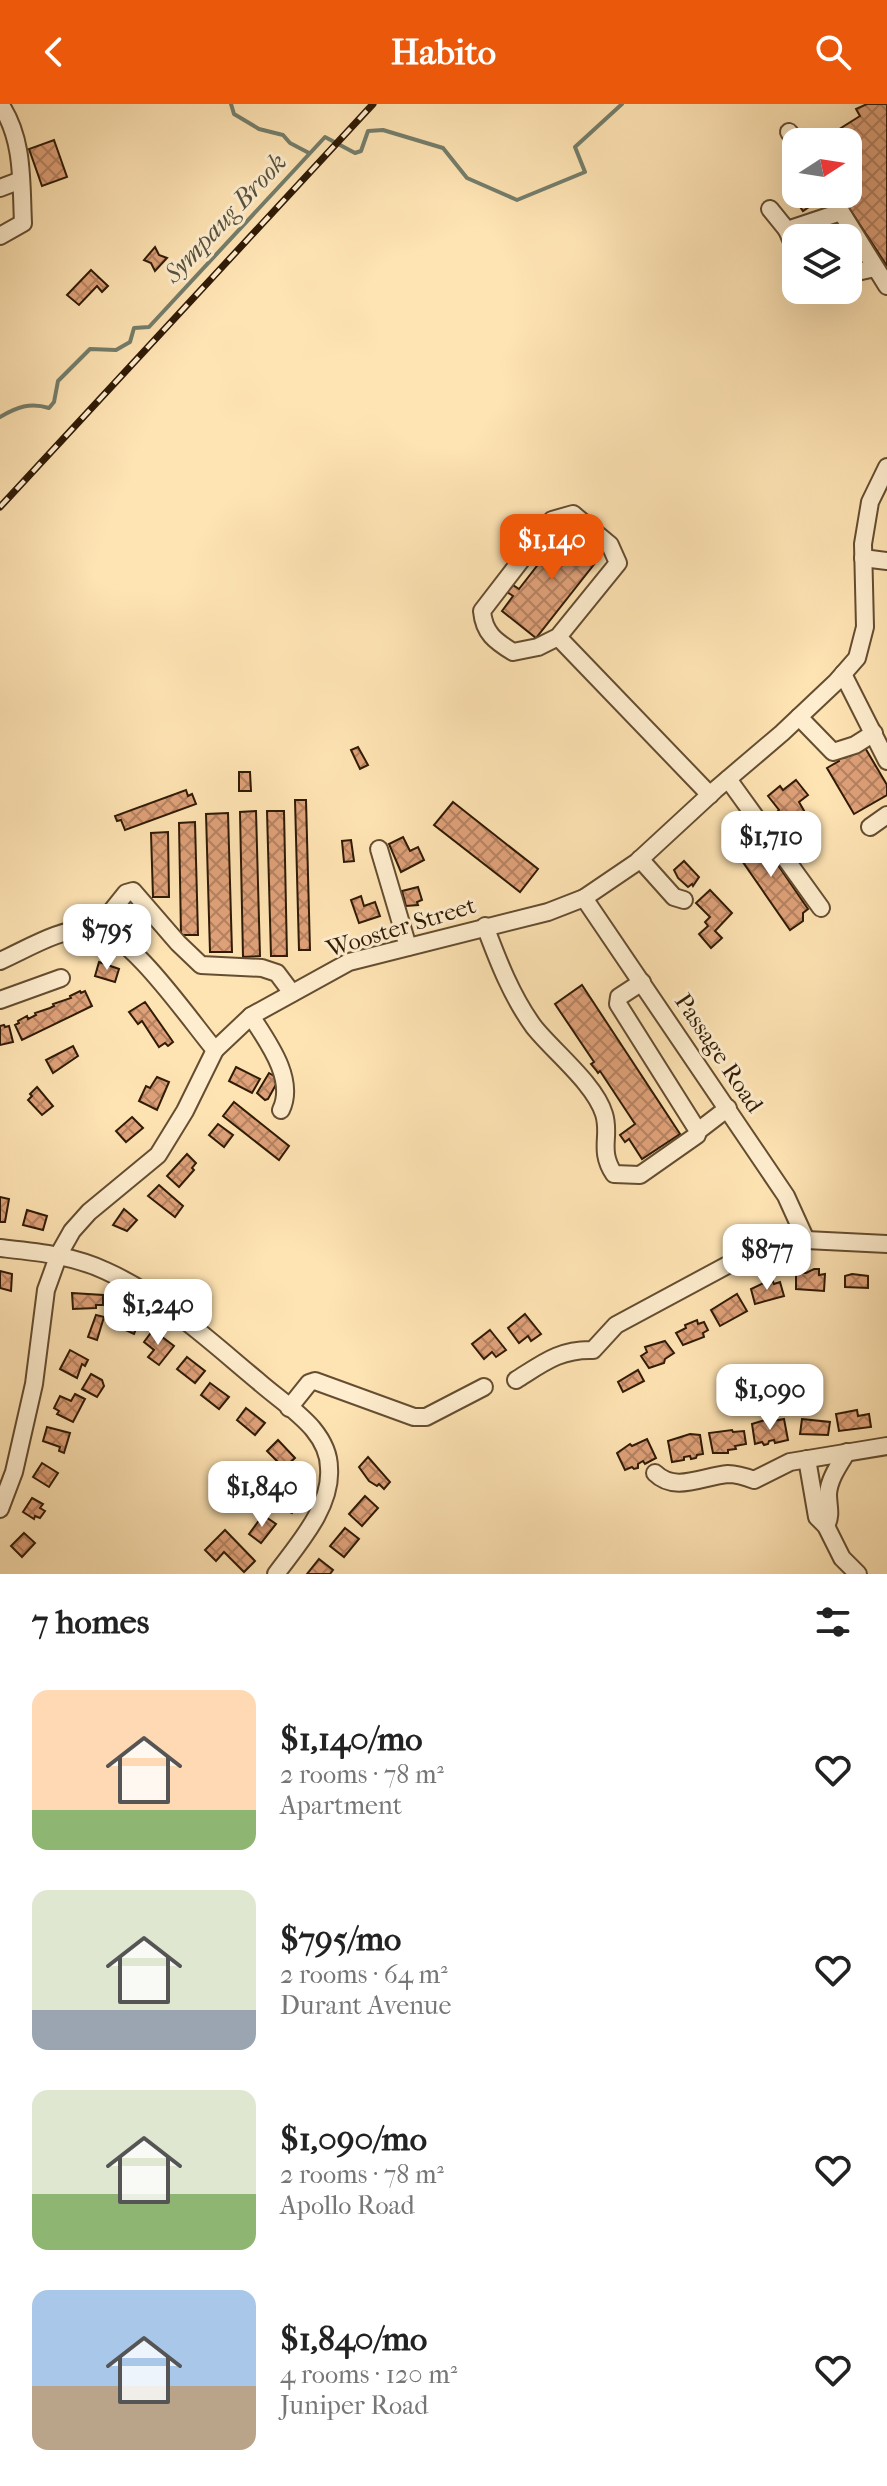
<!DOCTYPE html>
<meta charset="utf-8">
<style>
body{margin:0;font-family:"IM FELL French Canon",serif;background:#f6f6f6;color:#222;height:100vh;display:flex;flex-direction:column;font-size:30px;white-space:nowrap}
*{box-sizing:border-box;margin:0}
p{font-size:26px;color:#767676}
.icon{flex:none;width:44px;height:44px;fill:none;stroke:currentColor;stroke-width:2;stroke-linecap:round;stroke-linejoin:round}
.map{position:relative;height:1470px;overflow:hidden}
.drawer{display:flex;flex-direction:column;background:#fff;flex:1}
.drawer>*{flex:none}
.needle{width:52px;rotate:78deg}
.tools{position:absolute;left:782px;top:24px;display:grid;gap:16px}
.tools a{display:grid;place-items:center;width:80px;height:80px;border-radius:16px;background:#fff;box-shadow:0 8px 32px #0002;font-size:40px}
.price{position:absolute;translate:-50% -68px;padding:0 18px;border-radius:16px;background:#fff;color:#222;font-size:26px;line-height:52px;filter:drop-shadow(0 2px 4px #0008)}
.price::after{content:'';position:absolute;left:50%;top:48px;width:24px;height:18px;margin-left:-12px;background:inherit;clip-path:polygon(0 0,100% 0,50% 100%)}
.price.active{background:#ea580c;color:#fff}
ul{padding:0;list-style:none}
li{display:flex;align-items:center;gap:24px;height:200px;padding:0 32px}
li span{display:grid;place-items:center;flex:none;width:224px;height:160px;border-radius:16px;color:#555}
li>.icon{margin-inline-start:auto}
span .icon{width:96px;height:96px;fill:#fffc;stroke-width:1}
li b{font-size:34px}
h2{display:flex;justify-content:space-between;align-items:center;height:96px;padding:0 32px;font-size:34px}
header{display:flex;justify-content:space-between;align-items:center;height:104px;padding:0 32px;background:#ea580c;color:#fff;font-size:36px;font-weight:700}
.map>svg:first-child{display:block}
</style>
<header><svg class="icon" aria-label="back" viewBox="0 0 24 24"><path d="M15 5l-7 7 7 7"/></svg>Habito<svg class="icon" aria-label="search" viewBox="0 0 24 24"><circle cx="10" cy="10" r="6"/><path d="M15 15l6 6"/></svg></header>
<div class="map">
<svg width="887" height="1470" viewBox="0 0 887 1470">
<defs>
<pattern id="building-cross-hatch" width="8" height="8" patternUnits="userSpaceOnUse" patternTransform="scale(2)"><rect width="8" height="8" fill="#dfa179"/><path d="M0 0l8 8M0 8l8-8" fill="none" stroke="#b58261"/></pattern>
</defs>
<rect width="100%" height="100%" fill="#fee3b3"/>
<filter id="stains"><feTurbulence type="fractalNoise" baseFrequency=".0025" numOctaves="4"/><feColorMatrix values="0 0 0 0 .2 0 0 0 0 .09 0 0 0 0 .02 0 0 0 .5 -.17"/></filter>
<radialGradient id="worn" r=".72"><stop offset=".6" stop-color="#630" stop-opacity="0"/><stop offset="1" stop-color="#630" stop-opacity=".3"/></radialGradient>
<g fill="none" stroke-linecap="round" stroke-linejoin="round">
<g stroke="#737d6b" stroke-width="4">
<polyline points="231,0 234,10 259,25 283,31 290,39 309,49"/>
<path d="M0,313C17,303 30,298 49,304L54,298L58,277L90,245L116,246L130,238L134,224L149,223L325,33L355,49L361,47L368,27L383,26L443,44L467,74L517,96L585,68L575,43L622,0"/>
</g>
</g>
<g fill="url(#building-cross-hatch)" stroke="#301b06" stroke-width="2">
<polygon points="867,0 887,0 887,162 845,98 860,90 848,73 848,38 824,38 822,36 860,12 856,5"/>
<polygon points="54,36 67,73 42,82 29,45"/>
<polygon points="796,78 796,90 819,90 822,94 803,107 787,84"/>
<polygon points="155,143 159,151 167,154 155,167 151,159 144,156"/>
<polygon points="91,166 108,182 102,188 97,182 79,201 67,191"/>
<polygon points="568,422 603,449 536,534 502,507 513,492 507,488 513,481 519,485"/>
<polygon points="864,642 887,681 887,691 854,710 827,664 839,657 838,654 842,652 844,654"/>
<polygon points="358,643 368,661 360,665 351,646"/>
<polygon points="239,668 250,668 251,687 239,687"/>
<polygon points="796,676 808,691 799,698 810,717 803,723 805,726 795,732 776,709 779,706 768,692 780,682 783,686"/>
<polygon points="186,686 188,692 192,690 196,700 125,726 121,716 117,717 115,712"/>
<polygon points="295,696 306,696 310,846 299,846"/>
<polygon points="453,698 538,765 520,788 434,721"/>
<polygon points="256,707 260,852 243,853 240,708"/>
<polygon points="267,707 284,707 287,852 271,852"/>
<polygon points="228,709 232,848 210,848 206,710"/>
<polygon points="195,718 198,831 181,831 179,719"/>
<polygon points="754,726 808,805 803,809 803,817 790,826 731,741"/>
<polygon points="168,728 169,793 153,793 151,729"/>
<polygon points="403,733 410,747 418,743 424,756 401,768 389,740"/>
<polygon points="351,736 354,757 344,758 342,737"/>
<polygon points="684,757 699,773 693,782 692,780 688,783 678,774 674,766"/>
<polygon points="418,783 422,796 417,798 418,801 406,802 402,787"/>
<polygon points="710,786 732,809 715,827 722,834 711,844 699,830 708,822 705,818 710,813 696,799"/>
<polygon points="361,792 364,802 375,798 380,812 359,819 351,796"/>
<polygon points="99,858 119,865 115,878 95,872"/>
<polygon points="582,881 680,1030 642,1055 629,1035 625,1038 620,1031 635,1020 600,967 598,969 596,966 591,960 594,958 555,900"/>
<polygon points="80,887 81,889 85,887 92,902 22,936 15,921 19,919 18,917 27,912 28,915 36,911 35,909 50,904 54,902 53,900 71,894 70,892"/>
<polygon points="145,898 171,935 173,938 168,942 165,939 159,943 142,917 138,920 129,908"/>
<polygon points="4,921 5,923 9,922 13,938 0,941 0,922"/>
<polygon points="73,942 78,952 53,969 46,956"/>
<polygon points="236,963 260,975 252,989 229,977"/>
<polygon points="269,969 279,975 268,995 265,996 257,989"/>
<polygon points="157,973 169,978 157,1006 139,997 146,982 150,984"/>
<polygon points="37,983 53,1002 42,1011 28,996 32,992 30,990"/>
<polygon points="234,998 289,1042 279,1056 223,1012"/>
<polygon points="132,1013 143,1024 126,1038 116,1027"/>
<polygon points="218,1020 233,1031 224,1043 209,1031"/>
<polygon points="187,1050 196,1059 192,1064 194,1066 179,1083 167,1072"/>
<polygon points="159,1081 183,1102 175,1113 148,1092"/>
<polygon points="0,1093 9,1095 5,1118 0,1118"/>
<polygon points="124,1105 137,1116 127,1127 113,1121"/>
<polygon points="27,1106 47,1112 43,1126 23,1121"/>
<polygon points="814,1165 819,1165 819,1171 825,1170 824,1187 796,1185 796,1169 806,1169"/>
<polygon points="0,1167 12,1170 11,1187 0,1184"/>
<polygon points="852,1170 868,1172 868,1184 845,1183 845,1172"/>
<polygon points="772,1175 774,1180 780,1178 784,1192 755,1200 751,1185"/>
<polygon points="72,1189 103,1191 103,1201 96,1201 96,1204 73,1205"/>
<polygon points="737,1190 747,1207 720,1222 711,1206"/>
<polygon points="116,1205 140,1216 134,1230 110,1219"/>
<polygon points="525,1210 541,1230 531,1237 528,1232 519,1239 508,1224"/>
<polygon points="96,1211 104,1213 97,1236 88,1233"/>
<polygon points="697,1216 698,1220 704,1218 708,1226 703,1229 704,1233 683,1241 676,1229 686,1224 685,1221"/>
<polygon points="153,1226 174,1242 159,1261 148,1253 154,1246 144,1238"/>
<polygon points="490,1226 506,1246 496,1253 492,1248 484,1255 472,1240"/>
<polygon points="665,1237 674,1249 665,1255 664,1259 649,1264 641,1252 647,1248 645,1243"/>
<polygon points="70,1246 88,1256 85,1262 82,1260 77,1274 60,1265"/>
<polygon points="187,1253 205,1267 195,1279 177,1265"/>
<polygon points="638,1266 644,1277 623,1288 618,1278"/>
<polygon points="91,1270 102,1276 104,1282 97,1293 82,1285"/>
<polygon points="210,1279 229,1293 219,1305 201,1291"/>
<polygon points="75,1290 85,1295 73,1318 57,1310 59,1307 54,1304 60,1292 71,1297"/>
<polygon points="246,1304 265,1319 255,1331 237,1316"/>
<polygon points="857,1306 858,1312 869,1310 871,1323 839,1327 836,1310"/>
<polygon points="768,1315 768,1318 784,1315 788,1336 775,1339 774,1336 769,1337 768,1340 764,1341 762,1338 755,1340 752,1320"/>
<polygon points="802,1315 830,1318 828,1331 800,1330"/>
<polygon points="47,1323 70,1329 64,1349 59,1347 60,1343 43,1337"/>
<polygon points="732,1326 733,1328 744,1327 746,1340 735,1342 736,1345 728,1346 728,1349 713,1349 709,1329"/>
<polygon points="690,1330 700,1331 703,1350 697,1351 696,1354 691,1355 690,1352 684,1353 684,1356 672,1358 668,1337"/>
<polygon points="647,1335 656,1354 645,1360 643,1357 638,1360 638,1364 634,1365 632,1363 625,1366 617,1349 630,1340 632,1342"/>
<polygon points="278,1336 295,1354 284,1364 267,1347"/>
<polygon points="368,1353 390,1378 384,1385 379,1380 377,1382 369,1377 359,1363"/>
<polygon points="42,1359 58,1369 49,1383 33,1373"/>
<polygon points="288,1381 302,1387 292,1409 278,1403"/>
<polygon points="365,1392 378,1404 362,1422 349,1410"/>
<polygon points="32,1394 43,1400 40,1404 45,1407 40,1414 35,1412 34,1415 23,1408"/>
<polygon points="263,1411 276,1420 261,1439 249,1430"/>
<polygon points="345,1424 359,1435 344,1453 330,1442"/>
<polygon points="225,1426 255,1457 244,1468 224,1448 216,1457 205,1446"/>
<polygon points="24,1429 35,1439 22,1453 11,1442"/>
<polygon points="319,1455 333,1466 330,1470 307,1470"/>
</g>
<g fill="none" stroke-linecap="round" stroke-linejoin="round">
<defs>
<g id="minor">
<polyline points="789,28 796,38"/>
<polyline points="0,84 21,76"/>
<polyline points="830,90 887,182"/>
<polyline points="770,105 787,126"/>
<path d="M0,132L23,119C21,78 24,35 0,0"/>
<polyline points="796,147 787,126 841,108"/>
<polyline points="848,170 875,164"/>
<polyline points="863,454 887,457"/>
<path d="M558,533L618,459L610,441L573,410L552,416L482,507C484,529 495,537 513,548L538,543L558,533L710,691"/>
<polyline points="843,570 887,657"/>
<polyline points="799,613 833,648 855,641 874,629"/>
<polyline points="728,675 821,804"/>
<polyline points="870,723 887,711"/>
<polyline points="379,745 408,843"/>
<polyline points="640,755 674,793 684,796"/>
<polyline points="584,794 786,1092 806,1136"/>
<path d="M485,822C498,857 512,893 534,923C553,947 595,980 604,1010C611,1032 598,1046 614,1070L640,1071L697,1031L698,1027L618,900L619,893L642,878"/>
<polyline points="98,824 126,789 133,787 178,839 201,861 262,864 277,869 292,889"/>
<path d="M0,857C29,844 60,824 93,824C127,824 192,919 215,946"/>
<polyline points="0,896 61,874"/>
<path d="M251,912C267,937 296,975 281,1006"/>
<polyline points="698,1027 728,1004"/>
<path d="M0,1144C37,1148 72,1151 106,1167C162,1192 211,1238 258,1277C276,1293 298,1307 313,1325C322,1336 329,1349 329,1364C332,1403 298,1440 276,1470"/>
<path d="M516,1276C543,1259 560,1245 593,1246L616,1221L761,1143L806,1136L887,1140"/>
<polyline points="289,1304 309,1279 315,1277 414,1313 426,1313 484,1283"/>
<polyline points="807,1355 817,1413 826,1422 842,1454 858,1470"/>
<path d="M655,1369C675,1389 703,1372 728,1370C737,1370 746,1373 754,1376L790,1358L887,1342"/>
<polyline points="0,1405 14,1368 34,1280 46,1186 59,1150 72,1127 89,1108 158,1051 185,1007 215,946 251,912 349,858 548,808 584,794 637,758 715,686 782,629 836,578 857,554 865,523 863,440 870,398 887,363"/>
<path d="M826,1422C832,1410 828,1403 828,1390C829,1375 839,1361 847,1348"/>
</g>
</defs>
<use href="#minor" stroke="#644d31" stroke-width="20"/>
<use href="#minor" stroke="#feedce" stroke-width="16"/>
<defs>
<polyline id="rail" points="0,403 373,0"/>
</defs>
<use href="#rail" stroke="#301b06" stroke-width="7"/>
<use href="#rail" stroke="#feedce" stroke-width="4" stroke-dasharray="12" stroke-linecap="butt"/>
</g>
<g text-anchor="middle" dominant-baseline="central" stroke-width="6" stroke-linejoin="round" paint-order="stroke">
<g font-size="24" fill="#301b06" stroke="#feedce">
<text transform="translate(401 823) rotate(-17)">Wooster Street</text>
<text transform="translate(719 949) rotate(56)">Passage Road</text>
</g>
<g font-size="26" font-style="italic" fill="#575441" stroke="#feedce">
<text transform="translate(225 114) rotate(-47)">Sympaug Brook</text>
</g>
</g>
<rect width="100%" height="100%" filter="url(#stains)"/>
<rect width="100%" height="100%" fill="url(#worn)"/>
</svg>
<div class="tools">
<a><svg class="needle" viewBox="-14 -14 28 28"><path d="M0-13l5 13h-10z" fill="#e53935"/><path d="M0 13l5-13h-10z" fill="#767676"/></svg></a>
<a><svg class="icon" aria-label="layers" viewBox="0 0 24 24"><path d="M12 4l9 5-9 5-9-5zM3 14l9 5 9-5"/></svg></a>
</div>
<b class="price active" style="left:552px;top:478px">$1,140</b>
<b class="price" style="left:771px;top:775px">$1,710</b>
<b class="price" style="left:107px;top:868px">$795</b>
<b class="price" style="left:767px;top:1188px">$877</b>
<b class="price" style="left:158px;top:1243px">$1,240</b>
<b class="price" style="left:770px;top:1328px">$1,090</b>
<b class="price" style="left:262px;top:1425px">$1,840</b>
</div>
<section class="drawer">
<h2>7 homes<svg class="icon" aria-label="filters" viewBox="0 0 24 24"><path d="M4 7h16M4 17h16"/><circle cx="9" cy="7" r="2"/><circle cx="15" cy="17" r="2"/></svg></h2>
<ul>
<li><span style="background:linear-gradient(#ffd9b3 75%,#8fb573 0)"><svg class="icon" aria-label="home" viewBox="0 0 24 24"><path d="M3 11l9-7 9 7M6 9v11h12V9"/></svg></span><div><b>$1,140/mo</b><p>2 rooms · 78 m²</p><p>Apartment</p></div><svg class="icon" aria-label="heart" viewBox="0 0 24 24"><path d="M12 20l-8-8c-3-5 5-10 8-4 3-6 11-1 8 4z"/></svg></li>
<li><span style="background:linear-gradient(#dfe7d0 75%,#9aa5b1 0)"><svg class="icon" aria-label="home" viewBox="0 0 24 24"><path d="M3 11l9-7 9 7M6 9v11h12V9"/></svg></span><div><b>$795/mo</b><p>2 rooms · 64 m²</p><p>Durant Avenue</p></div><svg class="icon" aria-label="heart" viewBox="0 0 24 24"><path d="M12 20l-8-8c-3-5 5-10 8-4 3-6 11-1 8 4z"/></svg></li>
<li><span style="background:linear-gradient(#dfe7d0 65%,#8fb573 0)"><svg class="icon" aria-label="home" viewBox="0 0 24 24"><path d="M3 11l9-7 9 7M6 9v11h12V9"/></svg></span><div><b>$1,090/mo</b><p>2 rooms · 78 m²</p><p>Apollo Road</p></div><svg class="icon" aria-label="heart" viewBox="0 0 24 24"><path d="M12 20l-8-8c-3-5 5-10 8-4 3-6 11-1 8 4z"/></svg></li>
<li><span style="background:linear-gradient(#a9c7e8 60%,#b9a48a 0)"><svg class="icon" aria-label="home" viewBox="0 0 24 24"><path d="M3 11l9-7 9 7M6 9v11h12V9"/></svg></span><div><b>$1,840/mo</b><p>4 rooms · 120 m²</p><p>Juniper Road</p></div><svg class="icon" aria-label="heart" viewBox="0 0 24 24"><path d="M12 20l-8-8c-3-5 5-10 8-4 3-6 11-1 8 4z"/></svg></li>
</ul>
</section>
